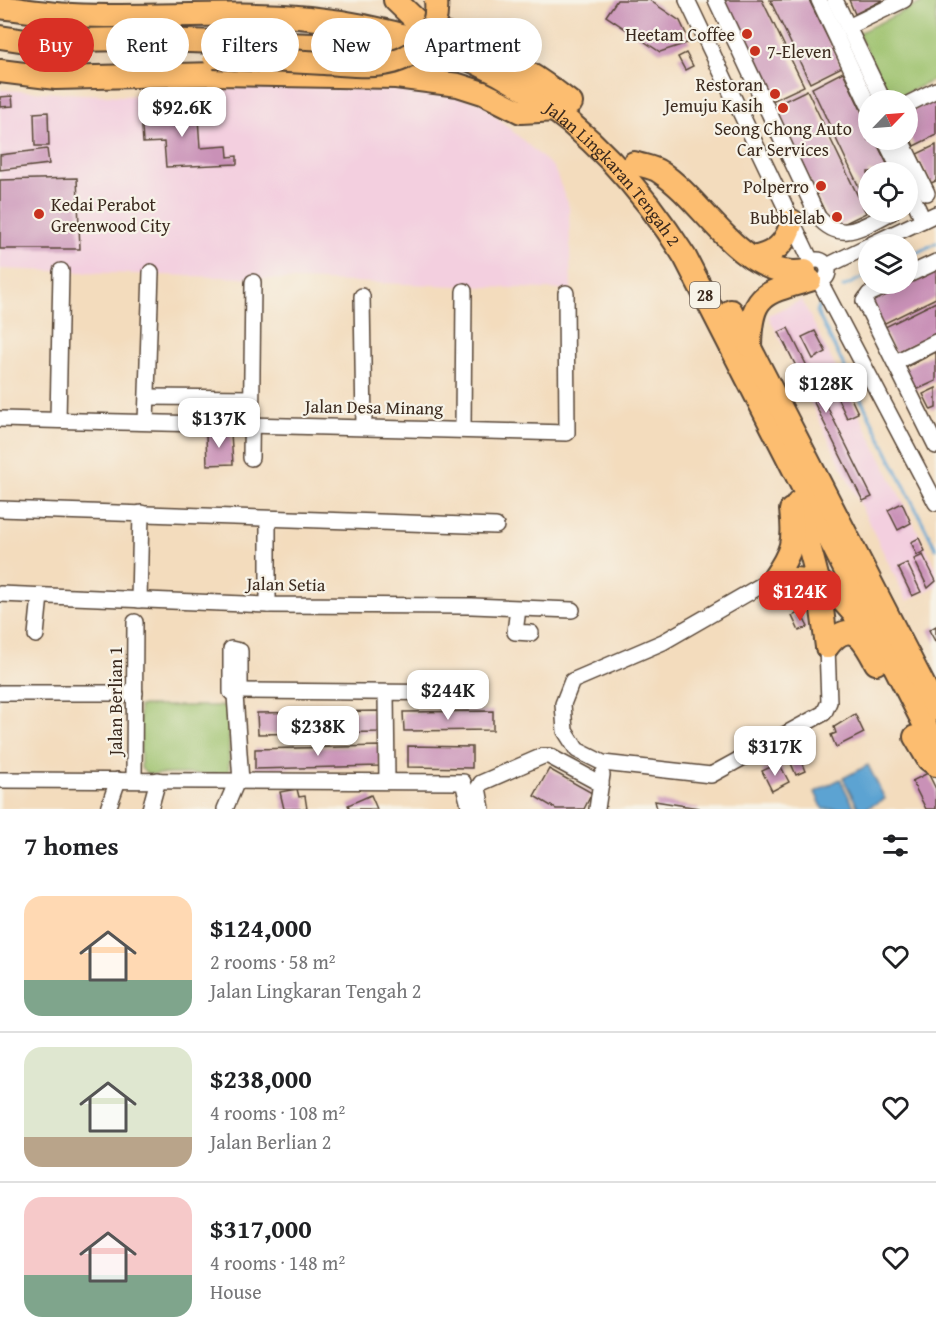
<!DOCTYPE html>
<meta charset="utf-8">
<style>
body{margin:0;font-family:"Gentium Book Plus",serif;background:#f2f2f2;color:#202124;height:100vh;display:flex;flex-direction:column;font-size:22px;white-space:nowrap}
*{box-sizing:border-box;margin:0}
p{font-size:20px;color:#757577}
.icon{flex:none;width:33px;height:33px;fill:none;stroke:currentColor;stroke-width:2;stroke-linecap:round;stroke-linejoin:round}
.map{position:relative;height:809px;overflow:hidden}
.sheet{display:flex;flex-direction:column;background:#fff;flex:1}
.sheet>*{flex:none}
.guide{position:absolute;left:18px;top:18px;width:600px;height:54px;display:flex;gap:12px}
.needle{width:39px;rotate:65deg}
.controls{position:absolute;left:858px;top:90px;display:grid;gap:12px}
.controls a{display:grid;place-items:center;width:60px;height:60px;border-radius:50%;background:#fff;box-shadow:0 3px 15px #0003;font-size:30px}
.price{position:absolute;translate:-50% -51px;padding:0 14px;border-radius:12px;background:#fff;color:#222;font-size:20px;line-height:39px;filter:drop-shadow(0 2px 3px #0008)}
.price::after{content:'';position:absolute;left:50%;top:36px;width:18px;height:14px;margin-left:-9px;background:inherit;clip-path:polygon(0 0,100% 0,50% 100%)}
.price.active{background:#d93025;color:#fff}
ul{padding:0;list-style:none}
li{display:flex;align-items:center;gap:18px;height:150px;padding:0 24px}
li+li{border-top:2px solid #e0e0e0}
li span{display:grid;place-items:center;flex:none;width:168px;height:120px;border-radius:18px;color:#555}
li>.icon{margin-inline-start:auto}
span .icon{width:72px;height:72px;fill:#fffc;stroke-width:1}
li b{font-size:26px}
h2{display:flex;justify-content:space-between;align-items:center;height:72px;padding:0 24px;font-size:26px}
.pill{padding:0 21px;border-radius:27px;background:#fff;box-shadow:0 3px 15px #0003;font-size:21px;line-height:54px}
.pill.active{background:#d93025;color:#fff}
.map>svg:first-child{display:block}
</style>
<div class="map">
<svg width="936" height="809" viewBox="0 0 936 809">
<rect width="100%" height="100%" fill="#f7f3e8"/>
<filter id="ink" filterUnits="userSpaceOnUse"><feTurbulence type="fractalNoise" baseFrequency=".0167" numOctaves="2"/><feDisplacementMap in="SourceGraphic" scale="12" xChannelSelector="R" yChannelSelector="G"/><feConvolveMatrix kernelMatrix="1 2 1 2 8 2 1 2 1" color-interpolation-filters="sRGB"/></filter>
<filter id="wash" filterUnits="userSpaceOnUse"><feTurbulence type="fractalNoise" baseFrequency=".008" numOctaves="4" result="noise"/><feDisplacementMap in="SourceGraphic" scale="24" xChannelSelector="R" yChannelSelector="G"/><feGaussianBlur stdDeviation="1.35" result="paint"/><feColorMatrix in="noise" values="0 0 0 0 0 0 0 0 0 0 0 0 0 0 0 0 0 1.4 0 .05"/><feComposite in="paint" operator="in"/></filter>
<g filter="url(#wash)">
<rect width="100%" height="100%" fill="#f3dcbd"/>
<g fill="#f3cfdf">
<polygon points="254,86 413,86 480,102 554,168 569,207 571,290 0,269 0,90 125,96"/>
<polygon points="802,300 936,568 936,586 907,601 768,315"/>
</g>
<g fill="#9cc16c" stroke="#6c7645" stroke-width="1.5">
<polygon points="927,0 936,0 936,79 891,100 858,33"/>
<polygon points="139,706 229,706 229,774 148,774 141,768"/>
</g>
<g fill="#5ca3d2" stroke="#4c6678" stroke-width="1.5">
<polygon points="868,765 885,799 865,809 859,809 843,778"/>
<polygon points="840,779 855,809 823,809 815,792"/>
</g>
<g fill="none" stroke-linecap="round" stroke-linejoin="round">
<g stroke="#5ca3d2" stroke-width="3">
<polyline points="908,257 936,243"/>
<polyline points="843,287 868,275"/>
<polyline points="822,297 817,312 936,549"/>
</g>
</g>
<g id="blocks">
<g fill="#c991b7">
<polygon points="617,0 649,0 680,21 690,42 660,52 606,16"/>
<polygon points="723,0 762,0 804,86 772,101"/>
<polygon points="770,0 809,0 842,67 810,83"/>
<polygon points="849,0 883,0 855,14"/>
<polygon points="686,53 693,66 685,70 678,57"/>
<polygon points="843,72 868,125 868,140 875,140 891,172 868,172 868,206 812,88"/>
<polygon points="807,90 866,213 833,229 774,106"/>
<polygon points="12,96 13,106 0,107 0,97"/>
<polygon points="936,98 936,135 914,146 908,133 908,112"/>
<polygon points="197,103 200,148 227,146 228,157 237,156 237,164 166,167 164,142 143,143 141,111 157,110 157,126 165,126 164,104"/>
<polygon points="48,112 49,146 35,146 34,113"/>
<polygon points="936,145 936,181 931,183 917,154"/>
<polygon points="47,149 49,164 0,170 0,155"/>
<polygon points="77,178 80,249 0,249 0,180"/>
<polygon points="936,268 936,298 881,325 869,301"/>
<polygon points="936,302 936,333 895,353 883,328"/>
<polygon points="788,328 872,497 863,501 779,332"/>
<polygon points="815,331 826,352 813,359 802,337"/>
<polygon points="936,352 936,381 914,391 903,369"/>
<polygon points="936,388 936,408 931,410 923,394"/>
<polygon points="848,392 858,413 847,418 837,397"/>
<polygon points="231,433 233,464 207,465 206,434"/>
<polygon points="902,503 911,523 898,530 888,510"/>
<polygon points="919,538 925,551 917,555 911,542"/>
<polygon points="923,555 936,581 928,588 914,559"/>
<polygon points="907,563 921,592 912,596 898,567"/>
<polygon points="800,612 808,627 799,631 792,616"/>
<polygon points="936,626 936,643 929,630"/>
<polygon points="379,711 380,732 258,734 257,713"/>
<polygon points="493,711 493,730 404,731 403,712"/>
<polygon points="855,714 864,733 836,747 831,735 836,733 834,727"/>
<polygon points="380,746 380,766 255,769 255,749"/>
<polygon points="408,746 472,747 472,768 408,767"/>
<polygon points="799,757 805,771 796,775 790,761"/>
<polygon points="779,763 789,782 772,791 762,771"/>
<polygon points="549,769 592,793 584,809 556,809 534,796"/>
<polygon points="928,773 936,789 936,809 926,809 912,781"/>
<polygon points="297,789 299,797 305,796 307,809 284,809 280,792"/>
<polygon points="371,795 377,809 350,809 348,805"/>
<polygon points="655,801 698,808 698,809 657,809"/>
</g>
</g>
</g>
<g filter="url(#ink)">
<use href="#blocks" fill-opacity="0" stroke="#574536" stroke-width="1.5"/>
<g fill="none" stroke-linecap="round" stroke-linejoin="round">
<defs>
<g id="minor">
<polyline points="687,0 811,261"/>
<path d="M716,0L818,217C842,245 864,225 892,212"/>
<polyline points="819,0 868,104"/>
<polyline points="835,0 883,100"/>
<polyline points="848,27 904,0"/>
<polyline points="908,104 936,90"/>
<polyline points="885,140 901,172"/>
<polyline points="901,140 927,193"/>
<polyline points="908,186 923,220"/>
<polyline points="872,244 936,214"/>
<circle cx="817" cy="271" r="11"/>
<polyline points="827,266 868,246"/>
<polyline points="908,275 936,262"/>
<polyline points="820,282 936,503"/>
<polyline points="891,284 869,294 864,301 936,446"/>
<polyline points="362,296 364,427"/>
<polyline points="896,362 936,342"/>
<polyline points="148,397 251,398"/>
<polyline points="0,419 567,433 566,293"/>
<polyline points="58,420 61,271"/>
<polyline points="146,422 151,272"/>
<polyline points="463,429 464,291"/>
<polyline points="251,458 253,282"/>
<polyline points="0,509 496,526"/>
<polyline points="774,578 663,642 572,681 563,704 565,731 577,750 603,763 711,775 824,713 829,702 827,647"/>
<polyline points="0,594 268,605 472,606 572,610"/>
<polyline points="139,600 141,513"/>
<polyline points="268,605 268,519"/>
<polyline points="518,609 515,632 531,633"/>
<polyline points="36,635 40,596"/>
<polygon points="231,649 240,651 240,691 235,695 231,692"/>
<polyline points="240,691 477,693"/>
<polyline points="0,693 135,693"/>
<polyline points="386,693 387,781"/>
<polyline points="235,695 241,781"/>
<polyline points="0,780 463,782 470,809"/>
<polyline points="134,780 135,622"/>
<polyline points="108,809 118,780"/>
<polyline points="150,809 158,780"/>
<polyline points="225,809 237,781"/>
<polyline points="482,809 478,788 481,783 543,756 549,756 601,784"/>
<polyline points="597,809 602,775"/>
</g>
<g id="highway">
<polyline points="395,0 422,26"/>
<path id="s1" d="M0,7C24,10 48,14 72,15C151,19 230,10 309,18C478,35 595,115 685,257L936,747"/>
<path d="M417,25C476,43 522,64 571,103"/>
<polyline points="0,37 26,41 128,39 374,47 403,36"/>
<polyline points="0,71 56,78 216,74 396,77 458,85 483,93 521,112 557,110"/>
<path d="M634,163C642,166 653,167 660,172C706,202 743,282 805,271"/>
<path d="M752,258C775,254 786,244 792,221"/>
<polyline points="731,311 936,709"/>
<path d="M750,346C751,294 763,293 810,280"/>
<polyline points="798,503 818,580 827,647"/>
<path d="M774,578C828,580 823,579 858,618"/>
<path d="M774,578C792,552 795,542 791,510"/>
<path d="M827,647C851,616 864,640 876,663"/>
<polyline points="915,737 928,759 936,765"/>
</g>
</defs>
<use href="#minor" stroke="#574536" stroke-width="18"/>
<use href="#highway" stroke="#574536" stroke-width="26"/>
<use href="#minor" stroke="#fff" stroke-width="15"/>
<use href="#highway" stroke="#fcbd6f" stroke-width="22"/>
<defs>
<path id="highway-bridge" d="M214,57C251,59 288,61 324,63C346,64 372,68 393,62C422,54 439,29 436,0"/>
</defs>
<use href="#highway-bridge" stroke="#574536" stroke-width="26" stroke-linecap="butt"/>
<use href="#highway-bridge" stroke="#fcbd6f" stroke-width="22"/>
</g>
</g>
<g fill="#c8321e" stroke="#f7f3e8" stroke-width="2">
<circle cx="747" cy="34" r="6"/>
<circle cx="755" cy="51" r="6"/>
<circle cx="775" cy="94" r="6"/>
<circle cx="783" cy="108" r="6"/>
<circle cx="821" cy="186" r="6"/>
<circle cx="39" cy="214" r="6"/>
<circle cx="837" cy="217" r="6"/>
</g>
<g text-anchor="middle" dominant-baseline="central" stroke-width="4.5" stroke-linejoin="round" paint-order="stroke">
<rect fill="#f7f3e8" stroke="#73665b" stroke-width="1.5" x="690" y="282" width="30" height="26" rx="4.5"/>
<g font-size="16" font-weight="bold" fill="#3b2a1e">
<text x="705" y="295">28</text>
</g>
<g font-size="18" fill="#3b2a1e" stroke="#f7f3e8" text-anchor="end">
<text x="735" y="34">Heetam Coffee</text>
<text x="767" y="51" text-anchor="start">7-Eleven</text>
<text x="763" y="84">Restoran<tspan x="763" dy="21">Jemuju Kasih</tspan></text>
<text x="783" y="128" text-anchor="middle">Seong Chong Auto<tspan x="783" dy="21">Car Services</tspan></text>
<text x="809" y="186">Polperro</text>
<text x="51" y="204" text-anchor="start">Kedai Perabot<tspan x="51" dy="21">Greenwood City</tspan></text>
<text x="825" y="217">Bubblelab</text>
</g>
<g font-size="18" fill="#3b2a1e" stroke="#f7f3e8">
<text stroke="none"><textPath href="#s1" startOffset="662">Jalan Lingkaran Tengah 2</textPath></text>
<text transform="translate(374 407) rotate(1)">Jalan Desa Minang</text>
<text transform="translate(286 584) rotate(1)">Jalan Setia</text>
<text transform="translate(115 701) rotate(-90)">Jalan Berlian 1</text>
</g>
</g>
</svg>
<div class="controls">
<a><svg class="needle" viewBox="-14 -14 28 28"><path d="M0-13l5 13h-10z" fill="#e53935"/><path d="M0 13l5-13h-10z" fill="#757577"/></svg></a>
<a><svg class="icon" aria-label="locate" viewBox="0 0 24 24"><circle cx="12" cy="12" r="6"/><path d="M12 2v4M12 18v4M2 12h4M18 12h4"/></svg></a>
<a><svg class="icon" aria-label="layers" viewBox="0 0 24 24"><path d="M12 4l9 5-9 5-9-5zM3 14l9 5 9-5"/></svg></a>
</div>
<b class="price" style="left:182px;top:138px">$92.6K</b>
<b class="price" style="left:826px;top:414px">$128K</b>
<b class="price" style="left:219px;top:449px">$137K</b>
<b class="price active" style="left:800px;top:622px">$124K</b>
<b class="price" style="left:448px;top:721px">$244K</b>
<b class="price" style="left:318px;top:757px">$238K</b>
<b class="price" style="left:775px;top:777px">$317K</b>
<div class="guide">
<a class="pill active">Buy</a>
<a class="pill">Rent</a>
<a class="pill">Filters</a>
<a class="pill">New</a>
<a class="pill">Apartment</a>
</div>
</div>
<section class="sheet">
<h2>7 homes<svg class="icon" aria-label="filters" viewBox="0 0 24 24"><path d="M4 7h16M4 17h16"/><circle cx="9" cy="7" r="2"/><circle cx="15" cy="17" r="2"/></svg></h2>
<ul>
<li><span style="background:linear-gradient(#ffd9b3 70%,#7fa58c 0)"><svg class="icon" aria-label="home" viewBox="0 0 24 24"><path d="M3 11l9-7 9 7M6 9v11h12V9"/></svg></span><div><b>$124,000</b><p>2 rooms · 58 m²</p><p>Jalan Lingkaran Tengah 2</p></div><svg class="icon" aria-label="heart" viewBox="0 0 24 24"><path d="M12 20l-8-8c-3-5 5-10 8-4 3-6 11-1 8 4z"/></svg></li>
<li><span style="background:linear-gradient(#dfe7d0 75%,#b9a48a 0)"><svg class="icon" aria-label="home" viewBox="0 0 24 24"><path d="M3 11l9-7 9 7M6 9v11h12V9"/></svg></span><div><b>$238,000</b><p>4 rooms · 108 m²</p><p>Jalan Berlian 2</p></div><svg class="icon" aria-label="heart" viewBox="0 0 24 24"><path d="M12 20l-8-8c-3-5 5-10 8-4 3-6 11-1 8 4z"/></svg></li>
<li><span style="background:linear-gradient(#f6c9c9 65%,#7fa58c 0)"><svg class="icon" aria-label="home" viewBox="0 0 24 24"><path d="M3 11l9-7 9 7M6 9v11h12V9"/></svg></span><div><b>$317,000</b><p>4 rooms · 148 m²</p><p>House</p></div><svg class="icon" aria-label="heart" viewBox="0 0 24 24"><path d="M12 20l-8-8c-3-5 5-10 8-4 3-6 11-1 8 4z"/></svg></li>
</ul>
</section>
